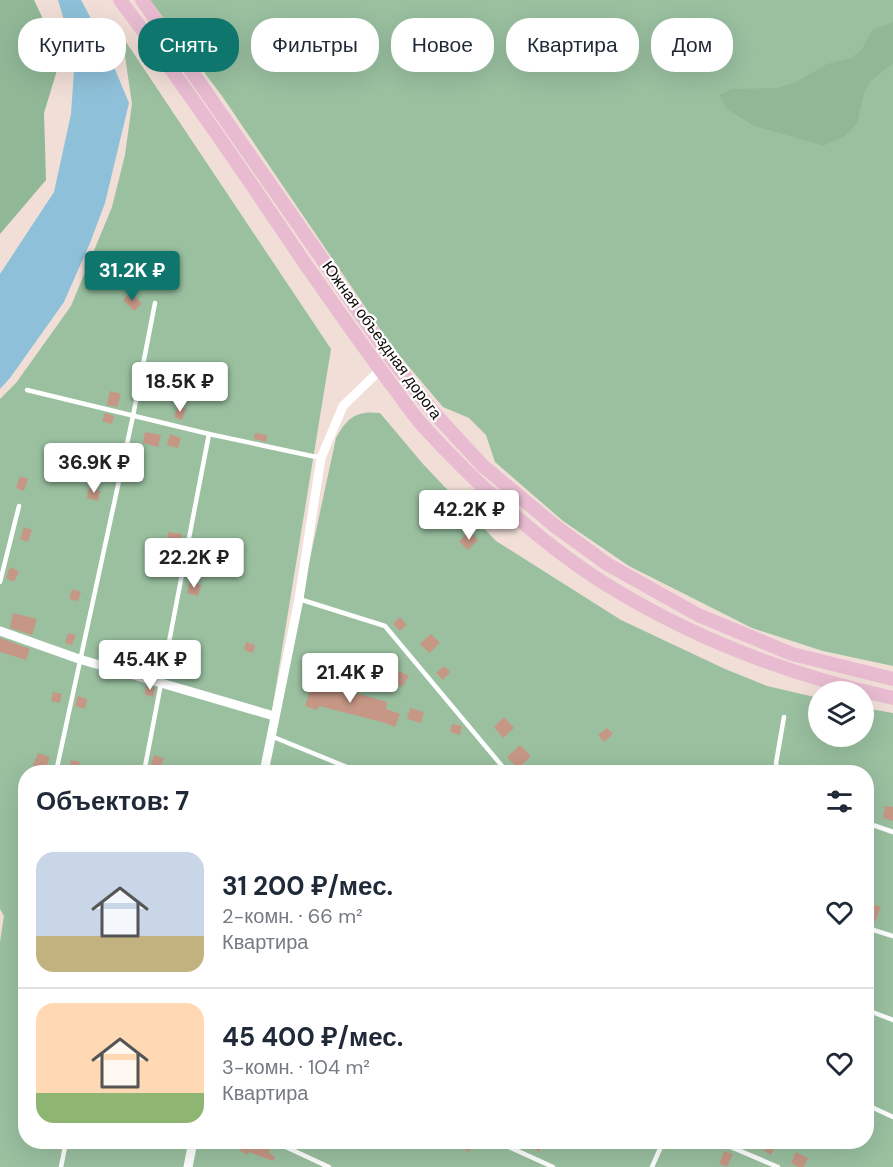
<!DOCTYPE html>
<html lang="ru">
<meta charset="utf-8">
<style>
body{margin:0;font-family:"DM Sans",sans-serif;background:#f2f2f3;color:#1f2937;height:100vh;display:flex;flex-direction:column;font-size:22px;white-space:nowrap}
*{box-sizing:border-box;margin:0}
p{font-size:20px;color:#747a83}
.icon{flex:none;width:33px;height:33px;fill:none;stroke:currentColor;stroke-width:2;stroke-linecap:round;stroke-linejoin:round}
.map{position:relative;flex:1;overflow:hidden}
.details{position:absolute;left:18px;top:765px;width:856px;height:384px;display:flex;flex-direction:column;background:#fff;border-radius:24px;box-shadow:0 6px 24px #0002}
.details>*{flex:none}
.hud{position:absolute;left:18px;top:18px;width:858px;height:54px;display:flex;gap:12px}
.buttons{position:absolute;left:808px;top:681px;display:grid;gap:12px}
.buttons a{display:grid;place-items:center;width:66px;height:66px;border-radius:50%;background:#fff;box-shadow:0 6px 24px #0002;font-size:30px}
.price{position:absolute;translate:-50% -51px;padding:0 14px;border-radius:6px;background:#fff;color:#222;font-size:20px;line-height:39px;filter:drop-shadow(0 2px 3px #0008)}
.price::after{content:'';position:absolute;left:50%;top:36px;width:18px;height:14px;margin-left:-9px;background:inherit;clip-path:polygon(0 0,100% 0,50% 100%)}
.price.selected{background:#0f766e;color:#fff}
ul{padding:0;list-style:none}
li{display:flex;align-items:center;gap:18px;height:150px;padding:0 18px}
li+li{border-top:2px solid #e0e1e3}
li span{display:grid;place-items:center;flex:none;width:168px;height:120px;border-radius:18px;color:#555}
li>.icon{margin-inline-start:auto}
span .icon{width:72px;height:72px;fill:#fffc;stroke-width:1}
li b{font-size:26px}
h2{display:flex;justify-content:space-between;align-items:center;height:72px;padding:0 18px;font-size:26px}
.pill{padding:0 21px;border-radius:24px;background:#fff;box-shadow:0 6px 24px #0002;font-size:21px;line-height:54px}
.pill.selected{background:#0f766e;color:#fff}
.map>svg:first-child{display:block}
</style>
<div class="map">
<svg width="893" height="1167" viewBox="0 0 893 1167">
<rect width="100%" height="100%" fill="#f1ded7"/>
<g fill="#9ac0a0">
<polygon points="150,0 893,0 893,666 823,651 752,628 629,566 563,521 495,462 486,435 469,418 443,407 393,348 222,96"/>
<path d="M122,36L331,349L262,772H26V1142H867V772H264L336,438C347,418 356,410 380,413L423,464L496,541L621,620L725,669L767,686L819,698V736H864V708L893,713V1167H0V942L4,916L0,909V399L16,383L71,306L112,207L125,155L132,104Z"/>
</g>
<g fill="#90b897">
<polygon points="0,0 34,0 61,57 44,113 46,180 0,234"/>
<polygon points="893,22 893,63 871,81 865,91 857,124 844,137 823,146 752,125 727,109 719,95 732,89 777,88 796,82 827,64 851,58 862,49 872,30"/>
</g>
<polygon fill="#8ec1d9" points="58,0 81,0 104,43 129,103 105,203 90,243 64,302 10,378 0,389 0,274 54,192 71,114 75,57"/>
<g fill="#c69785">
<polygon points="131,292 142,304 134,311 123,300"/>
<polygon points="110,391 121,394 117,407 107,405"/>
<polygon points="178,406 186,409 182,420 174,417"/>
<polygon points="105,413 114,416 112,424 102,421"/>
<polygon points="145,432 161,435 158,447 143,443"/>
<polygon points="255,433 267,435 266,442 254,439"/>
<polygon points="170,434 181,438 178,448 167,445"/>
<polygon points="20,476 28,479 24,491 16,488"/>
<polygon points="89,488 100,491 98,501 87,498"/>
<polygon points="24,527 32,530 28,542 20,539"/>
<polygon points="470,531 478,540 468,550 459,541"/>
<polygon points="168,532 182,534 180,546 166,544"/>
<polygon points="201,544 210,546 208,557 199,555"/>
<polygon points="10,567 19,571 14,582 6,578"/>
<polygon points="190,582 201,585 198,596 187,593"/>
<polygon points="72,589 81,592 78,601 69,599"/>
<polygon points="13,613 37,619 32,635 10,628"/>
<polygon points="400,617 407,625 400,631 393,624"/>
<polygon points="68,633 76,635 72,645 65,643"/>
<polygon points="431,634 440,643 429,653 420,644"/>
<polygon points="0,638 30,649 26,660 0,652"/>
<polygon points="246,642 255,645 253,653 244,650"/>
<polygon points="444,666 450,672 443,680 436,673"/>
<polygon points="399,671 409,676 402,687 393,682"/>
<polygon points="313,681 387,702 386,709 400,714 395,727 382,722 319,706 317,710 305,706"/>
<polygon points="147,686 155,688 153,697 144,694"/>
<polygon points="53,692 62,694 60,703 51,701"/>
<polygon points="78,696 87,699 85,709 75,706"/>
<polygon points="410,708 424,712 421,723 407,719"/>
<polygon points="504,717 514,728 503,738 494,727"/>
<polygon points="452,724 462,726 460,735 450,732"/>
<polygon points="607,728 613,734 604,742 598,735"/>
<polygon points="520,745 531,756 518,769 507,757"/>
<polygon points="38,753 50,757 45,770 33,766"/>
<polygon points="154,755 164,758 161,768 151,765"/>
<polygon points="71,760 80,762 77,772 68,771"/>
<polygon points="885,806 893,807 893,821 883,818"/>
<polygon points="869,903 881,907 875,922 867,918"/>
<polygon points="244,1142 270,1150 269,1153 275,1157 273,1161 249,1152 248,1155 239,1150"/>
<polygon points="450,1142 475,1142 469,1152"/>
<polygon points="521,1142 545,1142 539,1152"/>
<polygon points="769,1142 778,1142 771,1155 764,1151"/>
<polygon points="724,1151 733,1154 727,1167 719,1164"/>
<polygon points="796,1152 808,1158 804,1167 798,1167 791,1163"/>
</g>
<g fill="none" stroke-linecap="round" stroke-linejoin="round">
<g stroke="#fff" stroke-width="4.5">
<polyline points="27,390 209,434"/>
<polyline points="0,582 19,506"/>
<polyline points="299,599 385,626 507,772"/>
<polyline points="271,736 359,772"/>
<polyline points="56,772 133,416 155,303"/>
<polyline points="144,772 209,434 321,458"/>
<polyline points="778,772 776,763 784,717"/>
<polyline points="867,823 893,832"/>
<polyline points="867,928 893,936"/>
<polyline points="867,1010 893,1020"/>
<polyline points="867,1105 893,1117"/>
<polyline points="275,1142 329,1167"/>
<polyline points="498,1142 553,1167"/>
<polyline points="719,1142 778,1167"/>
<polyline points="61,1167 66,1142"/>
<polyline points="652,1167 663,1142"/>
</g>
<g stroke="#fff" stroke-width="9">
<polyline points="0,631 79,659 274,716"/>
<polyline points="264,772 299,599 321,458 343,406 380,370"/>
<polyline points="188,1167 193,1142"/>
</g>
<g stroke="#e8bbd1" stroke-width="14">
<path d="M120,0C185,86 246,176 306,265C334,305 362,345 391,384C402,398 412,414 424,427C477,485 549,551 617,591C702,642 796,677 893,698"/>
<polyline points="142,0 393,361 434,413 483,466 555,526 607,564 698,615 792,654 893,679"/>
</g>
</g>
<g text-anchor="middle" dominant-baseline="central" stroke-width="4.5" stroke-linejoin="round" paint-order="stroke">
<g font-size="16" fill="#110b09" stroke="#fff">
<text transform="translate(382 340) rotate(54)">Южная объездная дорога</text>
</g>
</g>
</svg>
<div class="buttons">
<a><svg class="icon" aria-label="layers" viewBox="0 0 24 24"><path d="M12 4l9 5-9 5-9-5zM3 14l9 5 9-5"/></svg></a>
</div>
<b class="price selected" style="left:132px;top:302px">31.2K ₽</b>
<b class="price" style="left:180px;top:413px">18.5K ₽</b>
<b class="price" style="left:94px;top:494px">36.9K ₽</b>
<b class="price" style="left:469px;top:541px">42.2K ₽</b>
<b class="price" style="left:194px;top:589px">22.2K ₽</b>
<b class="price" style="left:150px;top:691px">45.4K ₽</b>
<b class="price" style="left:350px;top:704px">21.4K ₽</b>
<div class="hud">
<a class="pill">Купить</a>
<a class="pill selected">Снять</a>
<a class="pill">Фильтры</a>
<a class="pill">Новое</a>
<a class="pill">Квартира</a>
<a class="pill">Дом</a>
</div>
<section class="details">
<h2>Объектов: 7<svg class="icon" aria-label="filters" viewBox="0 0 24 24"><path d="M4 7h16M4 17h16"/><circle cx="9" cy="7" r="2"/><circle cx="15" cy="17" r="2"/></svg></h2>
<ul>
<li><span style="background:linear-gradient(#c9d6e8 70%,#c2b280 0)"><svg class="icon" aria-label="home" viewBox="0 0 24 24"><path d="M3 11l9-7 9 7M6 9v11h12V9"/></svg></span><div><b>31 200 ₽/мес.</b><p>2-комн. · 66 m²</p><p>Квартира</p></div><svg class="icon" aria-label="heart" viewBox="0 0 24 24"><path d="M12 20l-8-8c-3-5 5-10 8-4 3-6 11-1 8 4z"/></svg></li>
<li><span style="background:linear-gradient(#ffd9b3 75%,#8fb573 0)"><svg class="icon" aria-label="home" viewBox="0 0 24 24"><path d="M3 11l9-7 9 7M6 9v11h12V9"/></svg></span><div><b>45 400 ₽/мес.</b><p>3-комн. · 104 m²</p><p>Квартира</p></div><svg class="icon" aria-label="heart" viewBox="0 0 24 24"><path d="M12 20l-8-8c-3-5 5-10 8-4 3-6 11-1 8 4z"/></svg></li>
</ul>
</section>
</div>
